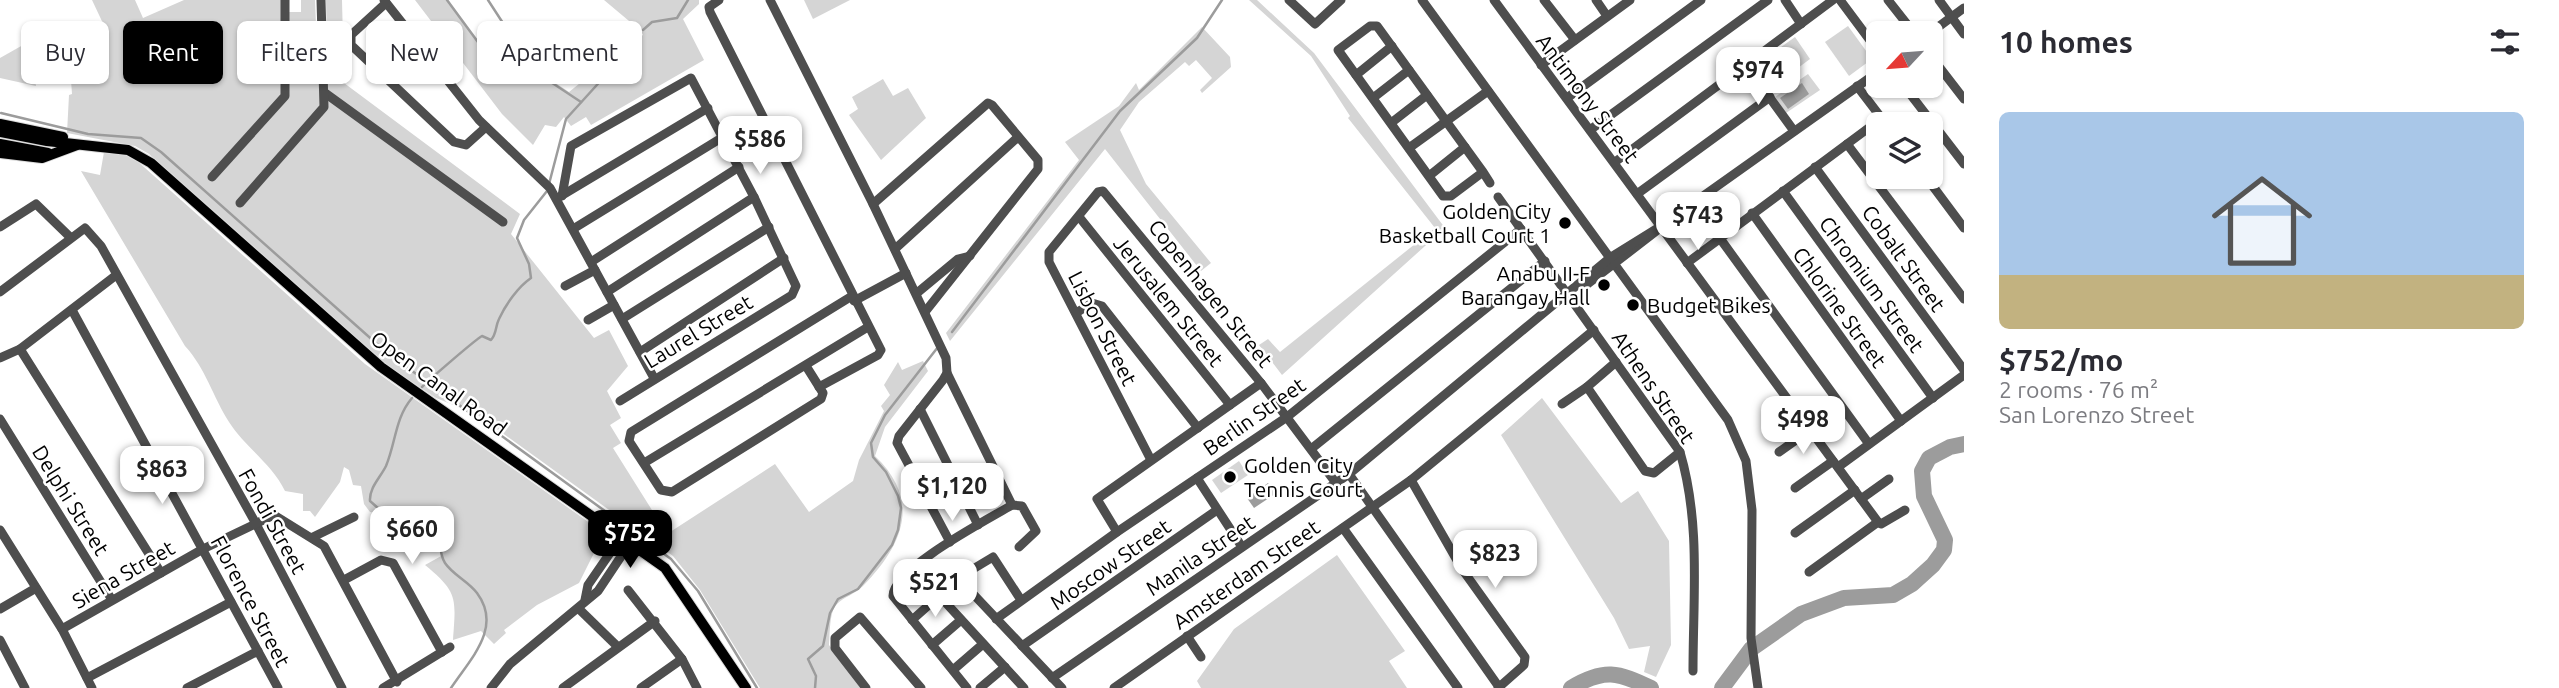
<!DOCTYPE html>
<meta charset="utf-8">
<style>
body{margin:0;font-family:Ubuntu,sans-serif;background:#f2f2f3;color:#2b2b33;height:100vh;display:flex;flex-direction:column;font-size:26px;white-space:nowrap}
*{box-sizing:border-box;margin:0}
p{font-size:23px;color:#7c7c81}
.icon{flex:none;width:38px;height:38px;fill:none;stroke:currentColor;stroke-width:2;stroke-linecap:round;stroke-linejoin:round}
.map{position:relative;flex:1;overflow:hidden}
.details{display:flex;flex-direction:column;background:#fff;width:595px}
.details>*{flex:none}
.top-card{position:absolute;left:21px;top:21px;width:665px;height:63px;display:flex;gap:14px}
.needle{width:46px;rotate:244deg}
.fabs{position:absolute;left:1866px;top:21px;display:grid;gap:14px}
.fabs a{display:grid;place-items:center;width:77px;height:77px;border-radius:10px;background:#fff;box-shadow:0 2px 5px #0004;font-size:35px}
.price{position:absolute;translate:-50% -60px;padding:0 16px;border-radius:14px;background:#fff;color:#222;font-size:23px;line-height:46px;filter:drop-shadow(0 2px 4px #0008)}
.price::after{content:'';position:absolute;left:50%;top:42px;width:21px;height:16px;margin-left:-10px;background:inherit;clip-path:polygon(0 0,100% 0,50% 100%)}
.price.active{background:#000;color:#fff}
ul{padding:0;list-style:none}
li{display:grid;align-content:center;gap:14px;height:371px;padding:0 35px}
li+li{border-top:2px solid #e1e1e2}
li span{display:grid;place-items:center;height:217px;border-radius:10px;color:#555}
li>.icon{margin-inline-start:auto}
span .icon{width:126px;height:126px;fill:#fffc;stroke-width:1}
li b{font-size:30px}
h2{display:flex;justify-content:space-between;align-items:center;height:84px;padding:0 35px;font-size:30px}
.chip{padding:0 24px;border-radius:10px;background:#fff;box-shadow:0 2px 5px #0004;font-size:24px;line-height:63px}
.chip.active{background:#000;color:#fff}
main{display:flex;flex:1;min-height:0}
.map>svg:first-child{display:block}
</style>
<main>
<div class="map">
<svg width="1964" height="688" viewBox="0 0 1964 688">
<rect width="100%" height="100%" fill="#fff"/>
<g fill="#d5d5d5">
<path d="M92,0H135L143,18L184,0H281L289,60L288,12H301V0H315L317,50H327L326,0H342L344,83L520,214L511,234L594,338L609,330L628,366L607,391L621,418L610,425L621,443L613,448L667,534L775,464L809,512L853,481L859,460L884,411L881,406L890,395L884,385L898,362L902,370L923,361L928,371L885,427L875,456C922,501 903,545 863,586C855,594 844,597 837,604C829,611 830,635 829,645L861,688H760L700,590L673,556L476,414L436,398L382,362L149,154L135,146L67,133L69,95L72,94L69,52L108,34Z"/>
<polygon points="415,0 447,0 486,53 522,33 534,58 527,64 569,92 585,79 591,65 598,70 606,60 614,66 635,51 643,34 638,31 635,34 632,31 635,26 604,0 699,0 699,4 683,19 704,60 591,125 586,117 571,126 564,117 556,127 545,125 533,145 502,114"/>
<polygon points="804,0 850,0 813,19"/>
<polygon points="1249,0 1257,0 1314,53 1445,228 1282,375 1259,345 1268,339 1280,352 1435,228 1348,118 1350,116 1311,56"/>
<polygon points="1848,26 1872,59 1849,76 1825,42"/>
<polygon points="1202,27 1230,57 1231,67 1202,93 1200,90 1212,78 1196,60 1189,66 1185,62 1139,102 1120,130 1146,184 1211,263 1201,271 1105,149 950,341 946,333 1079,160 1065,142 1119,106 1136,83 1139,90"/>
<polygon points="1795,37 1810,59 1771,88 1755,66"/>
<polygon points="23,45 32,62 36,86 0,78 0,58"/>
<polygon points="1808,74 1820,90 1786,113 1775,97"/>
<polygon points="883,79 893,96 908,88 926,118 881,160 849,115 858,109 852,97"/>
<path d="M104,152L121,153L135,159L365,364L604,533L579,583L537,605L504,630L506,633L494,644L481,631L453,640C456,598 458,592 425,565L443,555L429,522L396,524L393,516L370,512L364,504L361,486L353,485L349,470L344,467L340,482L315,517L310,511H303V494L285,491C272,464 245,447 229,422C213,397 206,369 185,346L81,171L100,175Z"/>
<polygon points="1542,398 1621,503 1638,491 1669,541 1671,645 1656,677 1644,672 1650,646 1629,649 1614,618 1501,435"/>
<polygon points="1239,461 1248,475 1221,493 1212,480"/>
<polygon points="1337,555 1405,651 1389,661 1407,688 1201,688 1197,681 1234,629"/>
</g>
<g fill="#9c9c9c">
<polygon points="1802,83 1809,94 1788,109 1780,98"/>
<polygon points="1268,483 1275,494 1254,508 1247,498"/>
</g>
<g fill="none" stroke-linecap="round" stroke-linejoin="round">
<g stroke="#9c9c9c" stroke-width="2.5">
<polyline points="447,0 486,53 513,38"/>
<polyline points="488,0 512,37 522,37 531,54 525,65 581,102"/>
<polyline points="643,30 652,22 677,18 688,0"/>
<polyline points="1,113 88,134 141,138 161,152 386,352 671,559 698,591 757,688"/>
<polyline points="549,184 566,119 615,65"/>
<polyline points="952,332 1120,111 1197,38 1222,0"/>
<path d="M422,387C431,378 475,340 482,336L491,340C497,333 495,327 499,319C506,304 518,287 531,278L529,264L517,238L524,220L547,191"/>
<path d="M412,398C395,418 396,442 386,466C380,478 369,488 370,501L379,509C401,514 430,502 438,532C441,543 439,554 445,563C453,575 468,581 477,593C503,628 470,659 451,688"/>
<polyline points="815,688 816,676 808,659 823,646 830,613 838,599 858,589 892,545 898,530 901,508 898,496 886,472 873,457 871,443 885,415 938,347"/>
</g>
<g stroke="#9c9c9c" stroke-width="16">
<path d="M1571,688C1604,668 1618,672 1651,688"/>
<polyline points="1722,688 1751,649 1801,614 1844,598 1893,595 1912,584 1933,565 1944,550 1945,540 1924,496 1922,471 1929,458 1950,447 1964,444"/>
</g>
<defs>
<g id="major">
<polyline points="0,124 63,137"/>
<polyline points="0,132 47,141 128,150 151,163 381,367 665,568 746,688"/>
<polyline points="0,144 48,153"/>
<polyline points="0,153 42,158 77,145"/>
</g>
</defs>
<use href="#major" stroke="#dbdbdb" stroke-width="12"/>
<g stroke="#4e4e4e" stroke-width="9">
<polyline points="384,0 479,120 550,188 654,378"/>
<polyline points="719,0 709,7 710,12 881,350 878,355 819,387"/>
<polyline points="770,0 873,204 946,358 947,373 943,380 899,436 897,443 950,542"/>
<polyline points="1289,0 1315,24 1341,0"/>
<polyline points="1422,0 1728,420 1746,461 1752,510 1751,638 1758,688"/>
<polyline points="1494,0 1878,522"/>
<polyline points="1544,0 1575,40"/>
<polyline points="1596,0 1607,16"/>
<polyline points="1785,0 1801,24"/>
<polyline points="1840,0 1878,51"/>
<polyline points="1888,0 1914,33"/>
<polyline points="1939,0 1964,34"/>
<polyline points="386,3 351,35 351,45 454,142 466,145 486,127"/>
<polyline points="1930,33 1964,8"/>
<polyline points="1930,55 1964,99"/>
<polyline points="1541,65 1630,0"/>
<polyline points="1746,65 1794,131"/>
<polyline points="1356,75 1392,46"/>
<polyline points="1857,86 1886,124"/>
<polyline points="1904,86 1964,164"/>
<polyline points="325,93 503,222"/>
<polyline points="1373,98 1409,70"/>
<polyline points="1567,98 1701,0"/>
<polyline points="1391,123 1427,95"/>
<polyline points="1590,130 1768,0"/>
<polyline points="1847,144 1964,299"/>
<polyline points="1409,148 1488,91"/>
<polyline points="1615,162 1833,0"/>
<polyline points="1815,167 1964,370"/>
<polyline points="1483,172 1451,196 1443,196 1338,50 1370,26 1377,26 1483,172 1490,183"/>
<polyline points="1429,176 1465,147"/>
<polyline points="212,177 285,96 285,0"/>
<polyline points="1926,177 1964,228"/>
<polyline points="1783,191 1933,398"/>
<polyline points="1637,194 1770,97"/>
<polyline points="561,196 708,108"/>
<polyline points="562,196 571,146 691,78 754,197 796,286 792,295 620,401"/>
<path d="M1498,197L1680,452C1701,523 1693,597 1693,671"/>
<polyline points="240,203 324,107 321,0"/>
<polyline points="873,204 988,103 992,105 1038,160 1038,169 925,312"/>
<polyline points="1752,213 1901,421"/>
<polyline points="1080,218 1230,405"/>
<polyline points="0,227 36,204 70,237"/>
<polyline points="573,229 723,137"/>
<polyline points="1719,237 1869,444"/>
<polyline points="895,249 1018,137"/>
<polyline points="591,262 739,167"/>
<polyline points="1687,263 1882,118"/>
<polyline points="565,286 595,270"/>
<polyline points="1585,286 1659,229"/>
<polyline points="0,292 85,228 101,246 255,522 342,688"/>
<polyline points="607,292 754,197"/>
<polyline points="917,293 958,259 970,256"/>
<polyline points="854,301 906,273"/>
<polyline points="72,310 278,688"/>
<polyline points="1076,313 1092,303 1102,306 1198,428"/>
<polyline points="622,319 769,227"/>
<polyline points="588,320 614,305"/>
<polyline points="20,349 161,573"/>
<polyline points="640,352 784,258"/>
<polyline points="0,358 20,349 115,276"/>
<polyline points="1616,362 1587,387 1645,471 1654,473 1680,452"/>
<polyline points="806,366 823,393 821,399 672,492 661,490 629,441 631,432 852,296"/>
<polyline points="947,373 1012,505"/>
<polyline points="1562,404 1587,387"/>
<polyline points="920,409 978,525"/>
<polyline points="0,419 112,600"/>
<polyline points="1311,449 1545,261"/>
<polyline points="1779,452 1810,430"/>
<polyline points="1151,460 1049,262 1049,252 1098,192 1103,191 1261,383 1336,483"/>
<polyline points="644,463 868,327"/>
<polyline points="1838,467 1964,375"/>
<polyline points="1349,474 1499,687"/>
<polyline points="1197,478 1242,547"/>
<polyline points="1411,480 1462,569 1525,657 1524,665 1498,688"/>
<polyline points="1795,488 1833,461"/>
<polyline points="1861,499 1889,479"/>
<polyline points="1343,528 1458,688"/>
<polyline points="0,530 62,629 92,688"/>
<polyline points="1117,532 1097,499 1261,383"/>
<polyline points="1795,533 1855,490"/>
<polyline points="313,537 354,517"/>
<polyline points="913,567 1024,688"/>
<polyline points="1809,572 1878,522 1881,524 1905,510"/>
<polyline points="344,580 381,560 393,563 442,652"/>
<polyline points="628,590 682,659 697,688"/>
<polyline points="585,600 588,585 621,537"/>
<polyline points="1021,600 993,557 958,578 1062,688"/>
<polyline points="0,609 36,588"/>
<polyline points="579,609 618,647"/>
<polyline points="996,619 1117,532 1287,417 1521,229"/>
<polyline points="912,620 939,596"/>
<polyline points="62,629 203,549 274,515 324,546 397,682"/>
<polyline points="1187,636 1201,657"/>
<polyline points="0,640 25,688"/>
<polyline points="932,645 961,620"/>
<polyline points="1022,646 1217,510"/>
<polyline points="953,670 983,644"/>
<polyline points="87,678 231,602"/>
<polyline points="1052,678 1349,474 1611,257 1661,226 1878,72"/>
<polyline points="187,688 258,651"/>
<polyline points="383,688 450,647"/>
<polyline points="491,688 510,664 598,591 630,543"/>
<polyline points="563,688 655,621"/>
<polyline points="641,688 682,659"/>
<polyline points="866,688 835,648 835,638 860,617 921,688"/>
<path d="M967,688L893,596C892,569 989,519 1012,505L1022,506L1036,531L1019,547"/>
<polyline points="980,688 1005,667"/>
<polyline points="1114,688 1411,480 1594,330"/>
</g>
<use href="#major" stroke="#000" stroke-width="10"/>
</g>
<g fill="#000" stroke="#fff" stroke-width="2.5">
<circle cx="1565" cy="223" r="7"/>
<circle cx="1604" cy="285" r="7"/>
<circle cx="1633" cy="305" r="7"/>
<circle cx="1230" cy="477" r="7"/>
</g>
<g text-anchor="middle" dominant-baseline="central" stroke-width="5" stroke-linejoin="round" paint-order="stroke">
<g font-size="21" fill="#000" stroke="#fff">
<text transform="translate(1588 98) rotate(53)">Antimony Street</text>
<text transform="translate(1904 258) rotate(54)">Cobalt Street</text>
<text transform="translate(1872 284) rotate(54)">Chromium Street</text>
<text transform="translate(1211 293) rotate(51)">Copenhagen Street</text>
<text transform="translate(1169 301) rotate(51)">Jerusalem Street</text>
<text transform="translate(1840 307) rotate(54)">Chlorine Street</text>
<text transform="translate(1103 328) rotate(63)">Lisbon Street</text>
<text transform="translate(698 331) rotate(-31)">Laurel Street</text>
<text transform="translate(439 383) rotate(36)">Open Canal Road</text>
<text transform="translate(1654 387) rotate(56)">Athens Street</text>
<text transform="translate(1254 416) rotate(-35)">Berlin Street</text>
<text transform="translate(71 500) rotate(58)">Delphi Street</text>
<text transform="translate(273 521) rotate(61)">Fondi Street</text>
<text transform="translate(1200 555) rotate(-34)">Manila Street</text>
<text transform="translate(1110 564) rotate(-35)">Moscow Street</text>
<text transform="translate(123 574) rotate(-30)">Siena Street</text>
<text transform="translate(1246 574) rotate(-35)">Amsterdam Street</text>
<text transform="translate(251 601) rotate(62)">Florence Street</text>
</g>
<g font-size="21" fill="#000" stroke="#fff" text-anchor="end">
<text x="1551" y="211">Golden City<tspan x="1551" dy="24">Basketball Court 1</tspan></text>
<text x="1590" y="273">Anabu II-F<tspan x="1590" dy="24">Barangay Hall</tspan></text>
<text x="1647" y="305" text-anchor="start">Budget Bikes</text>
<text x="1244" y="465" text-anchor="start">Golden City<tspan x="1244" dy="24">Tennis Court</tspan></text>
</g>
</g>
</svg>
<div class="fabs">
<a><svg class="needle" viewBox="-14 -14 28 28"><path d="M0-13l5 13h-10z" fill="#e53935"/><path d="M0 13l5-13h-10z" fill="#7c7c81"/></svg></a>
<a><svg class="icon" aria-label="layers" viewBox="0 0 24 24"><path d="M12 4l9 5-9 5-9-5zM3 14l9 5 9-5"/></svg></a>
</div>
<b class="price" style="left:1758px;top:107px">$974</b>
<b class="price" style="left:760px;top:176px">$586</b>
<b class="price" style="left:1698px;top:252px">$743</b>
<b class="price" style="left:1803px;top:456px">$498</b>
<b class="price" style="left:162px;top:506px">$863</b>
<b class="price" style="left:952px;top:523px">$1,120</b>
<b class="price" style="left:412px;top:566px">$660</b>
<b class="price active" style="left:630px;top:570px">$752</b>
<b class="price" style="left:1495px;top:590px">$823</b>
<b class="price" style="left:935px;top:619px">$521</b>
<div class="top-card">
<a class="chip">Buy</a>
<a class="chip active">Rent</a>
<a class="chip">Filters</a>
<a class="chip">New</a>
<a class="chip">Apartment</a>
</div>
</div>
<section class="details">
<h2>10 homes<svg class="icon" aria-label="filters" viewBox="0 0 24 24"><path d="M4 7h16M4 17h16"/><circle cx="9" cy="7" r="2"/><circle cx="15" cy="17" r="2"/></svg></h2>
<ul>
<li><span style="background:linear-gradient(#a9c7e8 75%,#c2b280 0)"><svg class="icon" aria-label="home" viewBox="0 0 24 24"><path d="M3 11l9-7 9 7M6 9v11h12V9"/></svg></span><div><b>$752/mo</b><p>2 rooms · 76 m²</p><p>San Lorenzo Street</p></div></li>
</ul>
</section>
</main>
